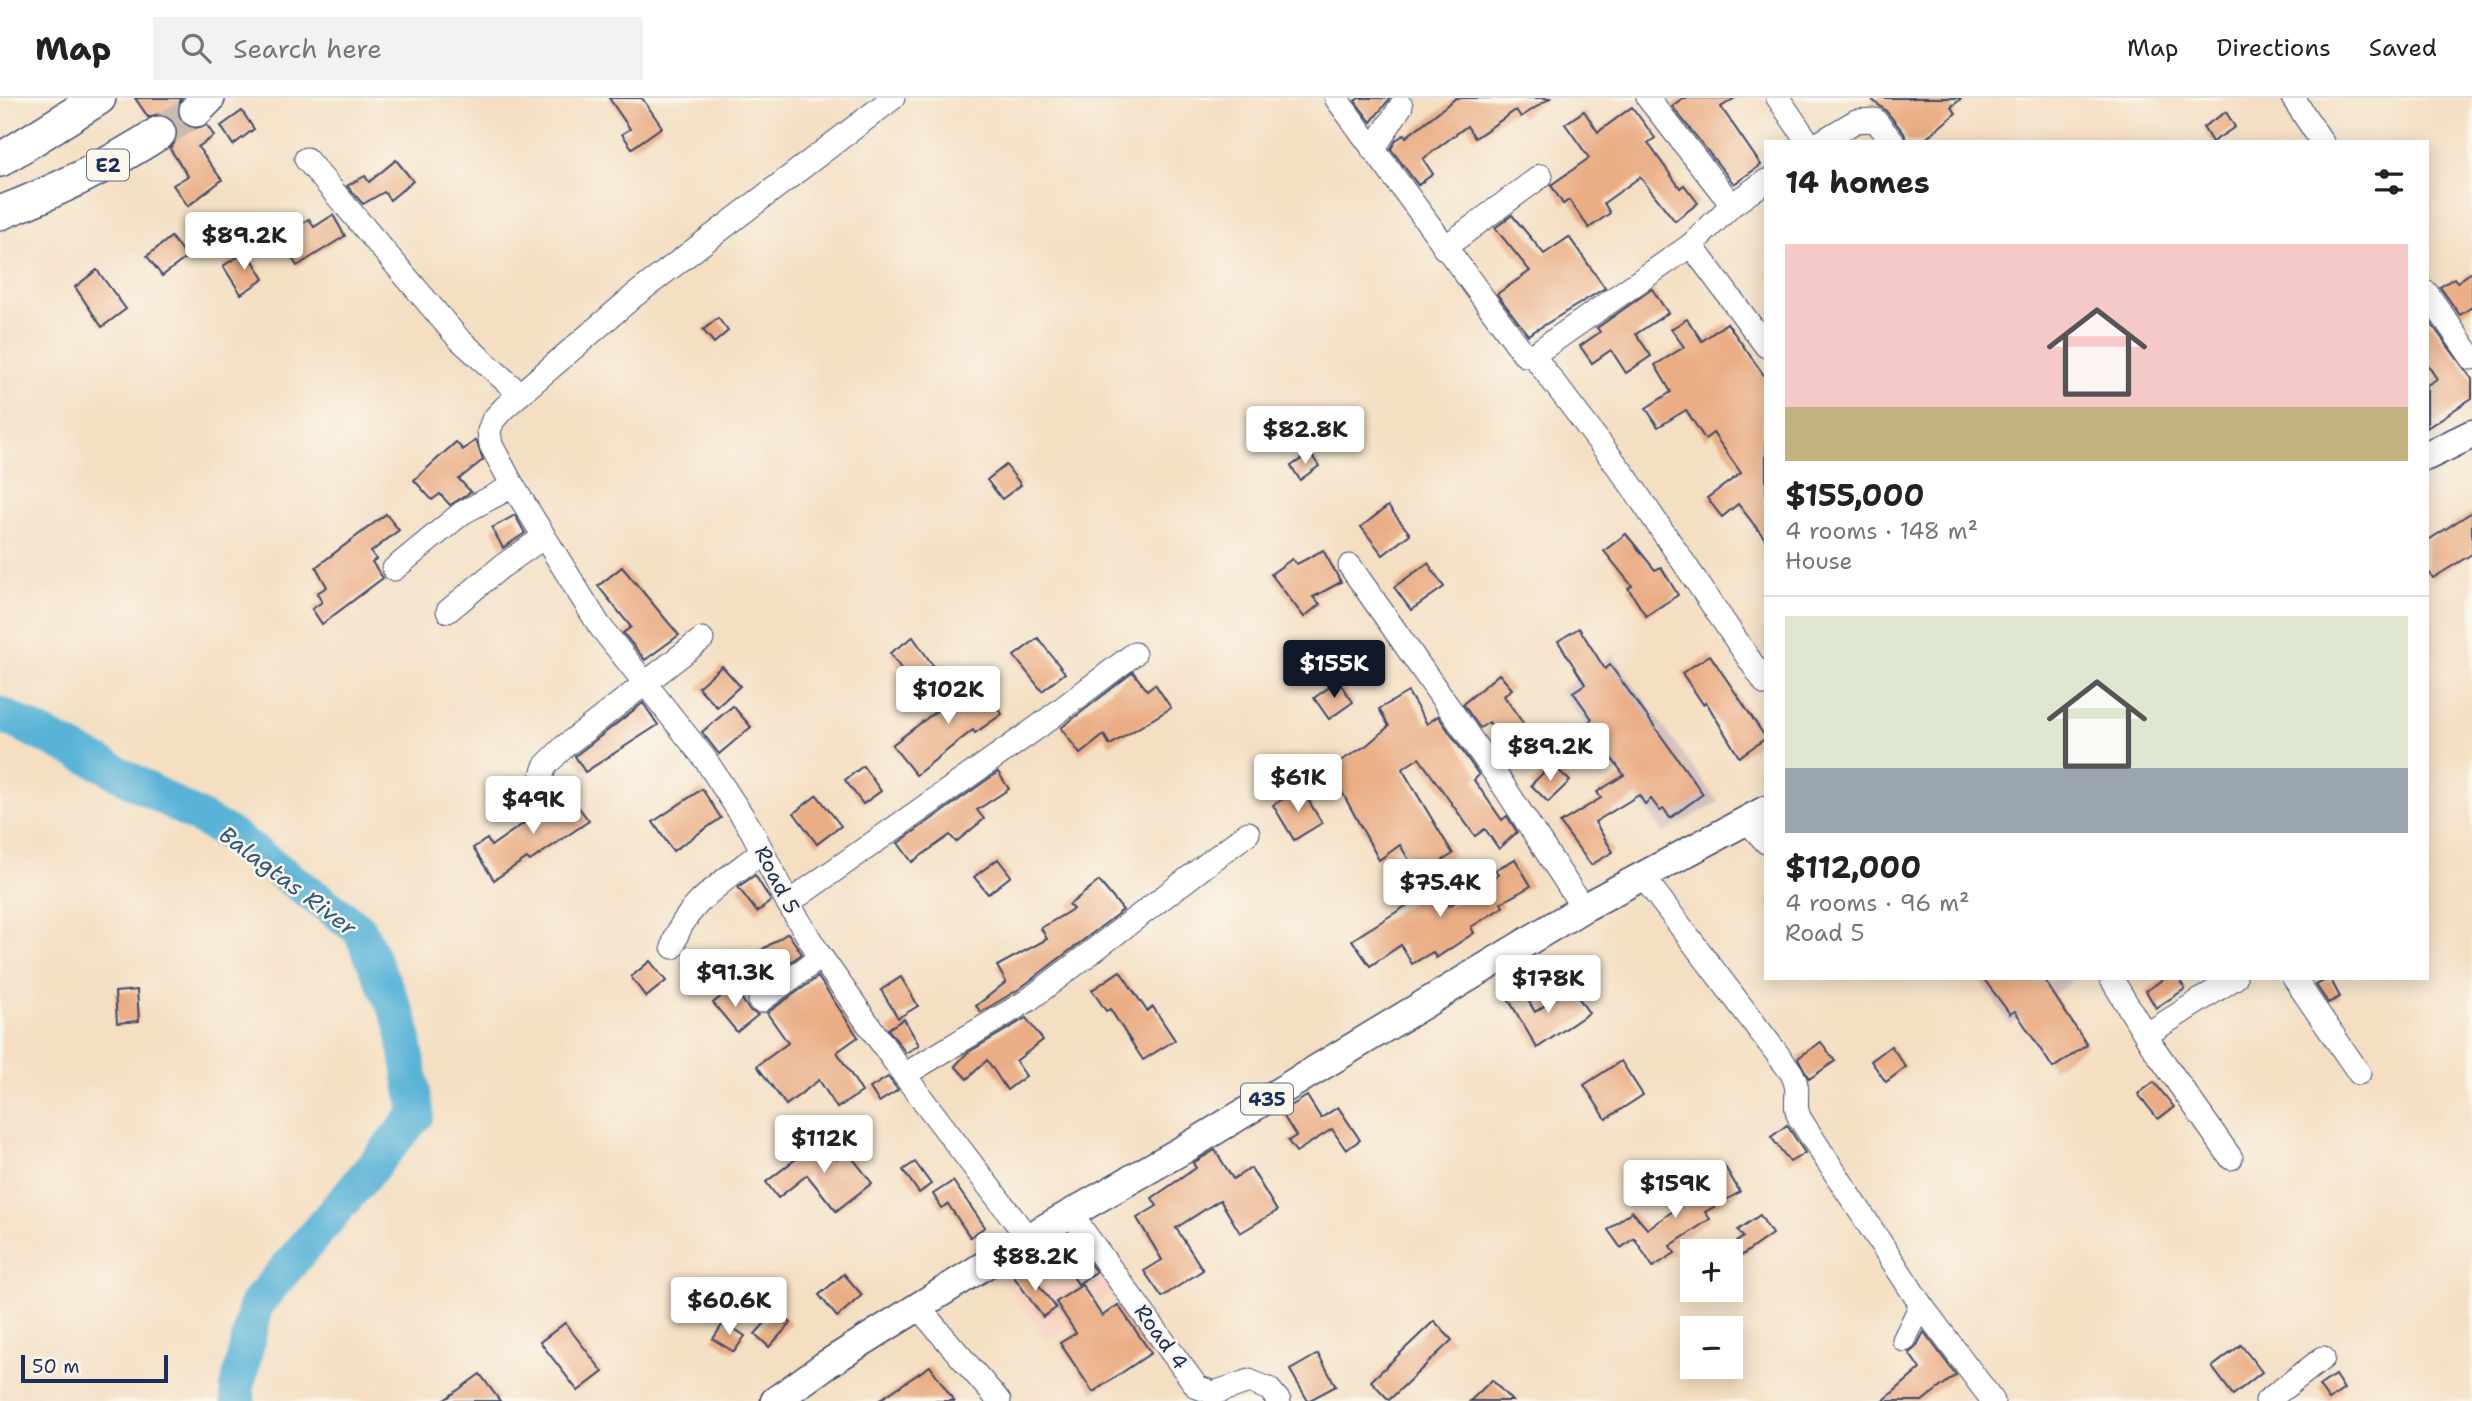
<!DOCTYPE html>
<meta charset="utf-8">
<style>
body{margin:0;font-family:"Shantell Sans",sans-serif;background:#f2f2f2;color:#222;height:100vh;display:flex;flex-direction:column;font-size:26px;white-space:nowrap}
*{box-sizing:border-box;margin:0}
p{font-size:23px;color:#767676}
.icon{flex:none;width:38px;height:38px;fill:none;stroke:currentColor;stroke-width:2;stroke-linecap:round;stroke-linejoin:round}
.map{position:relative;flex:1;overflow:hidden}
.panel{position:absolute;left:1764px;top:42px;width:665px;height:840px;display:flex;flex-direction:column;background:#fff;border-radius:0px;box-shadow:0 4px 18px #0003}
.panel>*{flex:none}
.tools{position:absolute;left:1680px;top:1141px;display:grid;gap:14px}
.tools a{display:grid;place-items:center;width:63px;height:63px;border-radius:0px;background:#fff;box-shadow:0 4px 18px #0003;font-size:35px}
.scale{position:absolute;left:21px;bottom:18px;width:147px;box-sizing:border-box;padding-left:7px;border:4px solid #1b2f5e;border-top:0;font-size:19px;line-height:24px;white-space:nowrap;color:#1b2f5e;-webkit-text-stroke:5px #fbf7ec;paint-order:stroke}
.price{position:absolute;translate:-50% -60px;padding:0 16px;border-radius:7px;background:#fff;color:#222;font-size:23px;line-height:46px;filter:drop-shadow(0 2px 4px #0008)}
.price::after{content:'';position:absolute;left:50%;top:42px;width:21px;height:16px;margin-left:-10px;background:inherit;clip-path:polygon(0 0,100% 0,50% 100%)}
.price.active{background:#111827;color:#fff}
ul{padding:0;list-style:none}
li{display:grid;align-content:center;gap:14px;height:371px;padding:0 21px}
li+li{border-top:2px solid #e0e0e0}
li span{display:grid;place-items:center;height:217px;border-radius:0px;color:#555}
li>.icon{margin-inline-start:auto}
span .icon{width:126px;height:126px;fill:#fffc;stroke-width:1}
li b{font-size:30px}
h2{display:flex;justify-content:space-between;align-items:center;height:84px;padding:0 21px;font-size:30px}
header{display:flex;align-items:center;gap:42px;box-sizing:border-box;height:98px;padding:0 35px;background:#fff;border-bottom:2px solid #e0e0e0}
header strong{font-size:33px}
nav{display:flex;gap:38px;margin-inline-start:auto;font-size:24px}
.search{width:490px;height:63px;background:#f2f2f2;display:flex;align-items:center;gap:18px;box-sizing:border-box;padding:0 24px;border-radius:0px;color:#767676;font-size:26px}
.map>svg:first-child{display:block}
</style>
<header>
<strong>Map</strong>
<div class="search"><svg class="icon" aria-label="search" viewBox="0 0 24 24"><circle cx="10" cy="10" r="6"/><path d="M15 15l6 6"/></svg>Search here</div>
<nav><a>Map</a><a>Directions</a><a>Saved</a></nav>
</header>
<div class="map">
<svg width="2472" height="1303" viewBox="0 0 2472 1303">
<rect width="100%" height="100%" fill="#fbf7ec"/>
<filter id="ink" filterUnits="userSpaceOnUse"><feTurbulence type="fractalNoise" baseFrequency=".0143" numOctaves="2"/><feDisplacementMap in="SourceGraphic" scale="14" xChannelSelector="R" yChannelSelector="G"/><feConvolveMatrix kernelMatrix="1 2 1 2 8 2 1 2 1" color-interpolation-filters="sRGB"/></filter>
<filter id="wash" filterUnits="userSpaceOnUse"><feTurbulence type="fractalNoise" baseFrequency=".00686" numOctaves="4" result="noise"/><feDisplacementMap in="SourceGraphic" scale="28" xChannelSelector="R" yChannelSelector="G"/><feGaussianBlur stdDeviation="1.57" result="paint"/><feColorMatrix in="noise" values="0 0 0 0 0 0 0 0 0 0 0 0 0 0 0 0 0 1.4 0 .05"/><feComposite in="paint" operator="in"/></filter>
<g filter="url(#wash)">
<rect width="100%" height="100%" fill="#f4dfc3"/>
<polygon fill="#f6d2c3" points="1074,1135 1117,1191 1047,1242 1001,1180"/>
<g fill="#d1bfbd">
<polygon points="1612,557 1718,704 1664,735 1560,592"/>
<polygon points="1979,880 2068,880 2071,884 2010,926"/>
</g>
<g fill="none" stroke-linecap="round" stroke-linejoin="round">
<polyline stroke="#59b3d7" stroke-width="35" points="0,616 102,666 231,737 359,831 401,923 417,1016 256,1206 237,1291 238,1303"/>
</g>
<g id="blocks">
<g fill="#eaad84">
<polygon points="135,0 181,0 177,16 182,25 192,31 207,27 214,38 198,49 222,82 188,108 173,87 188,78 170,51 176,43 176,25 169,18 159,16 148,19"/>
<polygon points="609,0 642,0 662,29 632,50 622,36 630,31"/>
<polygon points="1359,0 1390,0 1371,24 1355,3"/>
<polygon points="1456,0 1550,0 1521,19 1516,12 1475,40 1467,28 1423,61 1433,76 1418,87 1391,51 1396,42 1405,36 1406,39"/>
<polygon points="1683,0 1735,0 1721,9 1761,67 1734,86 1672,8"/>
<polygon points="1870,0 1962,0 1951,9 1956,15 1922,44 1907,44 1904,35 1886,13"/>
<polygon points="1632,9 1655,40 1648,45 1680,90 1684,87 1698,105 1675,123 1640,79 1604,105 1610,115 1589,130 1569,102 1563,106 1551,87 1589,60 1565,26 1584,13 1598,34"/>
<polygon points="242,13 254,31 233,47 221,28"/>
<polygon points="2226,14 2235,29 2212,44 2203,29"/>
<polygon points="396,62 413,83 390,102 384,94 363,106 347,88 365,78 369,84"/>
<polygon points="333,117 345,138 297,168 279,140 309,121 314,129"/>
<polygon points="1512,117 1544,156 1569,139 1605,190 1528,237 1497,196 1530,173 1495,130"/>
<polygon points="253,125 269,147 254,156 239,133"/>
<polygon points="171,139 187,159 162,178 147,158"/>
<polygon points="247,153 264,181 241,196 223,168"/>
<polygon points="97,172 126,211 102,229 75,189"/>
<polygon points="2472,174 2472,209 2460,217 2440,189 2454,180 2457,184"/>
<polygon points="1652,191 1668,215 1636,236 1651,258 1626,275 1611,252 1592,265 1580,248 1600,234 1597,230"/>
<polygon points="718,220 728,233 714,245 703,232"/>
<polygon points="1687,221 1702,243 1727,225 1766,280 1766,442 1738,406 1722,419 1707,400 1741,375 1713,335 1705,341 1686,312 1658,329 1646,310 1671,294 1655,267 1684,249 1671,231"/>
<polygon points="2430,224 2472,281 2472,300 2427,330 2427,287 2437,281 2427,266 2427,225"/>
<polygon points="476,342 483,362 459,381 471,394 450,407 440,396 432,402 414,382 456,344 463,352"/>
<polygon points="1310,355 1319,368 1300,382 1291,368"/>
<polygon points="1006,367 1021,387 1002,401 987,382"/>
<polygon points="1388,408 1410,436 1383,457 1361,429"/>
<polygon points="2472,414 2472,456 2433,480 2427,471 2427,443"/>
<polygon points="386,416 399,432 371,454 376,461 372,464 383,480 322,526 312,511 322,504 317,495 327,489 316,469"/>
<polygon points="515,417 525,435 503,450 492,430"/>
<polygon points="1626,436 1655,472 1661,469 1678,497 1646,518 1628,490 1632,488 1604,453"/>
<polygon points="1323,452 1341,484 1313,499 1320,506 1304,519 1271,476 1292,461 1297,466"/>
<polygon points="1428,465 1444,489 1411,512 1394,489"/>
<polygon points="622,469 679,537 645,562 623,535 631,529 598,488"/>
<polygon points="1579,530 1605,571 1610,567 1703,696 1670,720 1664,711 1660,713 1651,701 1645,706 1639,697 1595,724 1613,754 1591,767 1560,725 1601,700 1597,694 1624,677 1601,646 1603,644 1589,624 1592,621 1573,594 1585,586 1558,543"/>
<polygon points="913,539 934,569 911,585 890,555"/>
<polygon points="1038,540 1065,575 1042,593 1014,558"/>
<polygon points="1710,557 1766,640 1739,659 1706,604 1703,606 1682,575"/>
<polygon points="722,568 740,588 717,609 698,589"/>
<polygon points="1133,574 1147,592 1155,586 1171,610 1110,647 1104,637 1080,656 1061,630"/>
<polygon points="1499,576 1512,591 1504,598 1532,638 1510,654 1489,624 1480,630 1463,606"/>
<polygon points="978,580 1002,616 975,635 973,632 916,677 892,647 952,601 950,598"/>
<polygon points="1338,583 1353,604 1329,621 1314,600"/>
<polygon points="1408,594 1427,626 1438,618 1479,677 1474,682 1502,722 1507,718 1517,734 1499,751 1485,731 1475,738 1419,660 1402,671 1453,756 1418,777 1400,747 1379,762 1329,670 1367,647 1389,628 1379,611"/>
<polygon points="643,605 658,627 585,674 575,658"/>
<polygon points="733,608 751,629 719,656 702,634"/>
<polygon points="1552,666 1570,683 1548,704 1531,687"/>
<polygon points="863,668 881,693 863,706 845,682"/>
<polygon points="998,674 1009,691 977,712 984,721 956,744 950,737 912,764 898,745"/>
<polygon points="1301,690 1322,725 1294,742 1273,707"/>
<polygon points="565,691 589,723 530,763 527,760 494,782 473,750 487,741 491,748 543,712"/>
<polygon points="702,691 721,720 673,753 653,724"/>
<polygon points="817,697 841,728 817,746 794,715"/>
<polygon points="998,761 1011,778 988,796 974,779"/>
<polygon points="1515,761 1531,788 1501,805 1503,809 1471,829 1474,835 1436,860 1433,854 1412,866 1401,847 1370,868 1352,842 1436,789 1449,808 1498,777 1495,772"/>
<polygon points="755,777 771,803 757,814 738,789"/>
<polygon points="1099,783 1123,812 1019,891 981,914 976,908 1006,884 997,868 1047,841 1041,830 1073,811 1069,807"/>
<polygon points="788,835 802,856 767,880 752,858"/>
<polygon points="650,863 666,883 646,899 631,879"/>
<polygon points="1120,873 1147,913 1153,909 1175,942 1143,962 1110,911 1106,913 1092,892"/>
<polygon points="818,879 858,939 837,954 862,994 837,1010 819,982 786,1007 757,968 788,945 767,915"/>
<polygon points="901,879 918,908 898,920 881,892"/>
<polygon points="1983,880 2043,880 2087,947 2053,970 2015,913 2010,916"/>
<polygon points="2165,880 2178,880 2185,891 2156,910 2146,893"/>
<polygon points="2330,880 2340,899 2328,905 2316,887"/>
<polygon points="734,888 749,912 758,917 737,934 713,905"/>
<polygon points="1520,889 1535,914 1571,889 1589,915 1537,950 1506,897"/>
<polygon points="137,892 139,923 117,925 115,894"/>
<polygon points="1026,920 1043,942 1016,963 1026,978 1007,992 987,962 967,981 955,968 967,955"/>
<polygon points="904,921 919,947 906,955 888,931"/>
<polygon points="1821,944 1835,963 1809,981 1798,960"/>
<polygon points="1891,948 1906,969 1886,984 1871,963"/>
<polygon points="1621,963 1643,997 1606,1021 1584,987"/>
<polygon points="888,979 898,992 879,1004 870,990"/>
<polygon points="2154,984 2174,1009 2158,1021 2138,996"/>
<polygon points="1307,998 1321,1020 1338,1009 1360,1042 1346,1052 1332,1031 1296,1054 1288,1043 1296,1038 1281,1014"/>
<polygon points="1787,1027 1805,1055 1790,1064 1771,1039"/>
<polygon points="822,1041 837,1061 847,1053 872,1085 836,1113 807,1077 778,1100 766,1084"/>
<polygon points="1215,1052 1233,1081 1251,1070 1277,1113 1240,1135 1220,1102 1176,1130 1203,1172 1162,1199 1144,1173 1162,1162 1137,1120 1157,1108 1152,1100 1196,1070 1193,1065"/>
<polygon points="915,1064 931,1086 919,1095 903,1072"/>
<polygon points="1724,1067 1740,1094 1705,1114 1710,1121 1670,1148 1675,1155 1653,1169 1634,1140 1621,1150 1608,1132 1632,1113 1647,1131 1711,1087 1706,1078"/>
<polygon points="953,1083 985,1129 970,1139 948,1106 941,1110 933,1096"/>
<polygon points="1760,1117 1772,1136 1731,1165 1731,1153 1726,1153 1743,1139 1738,1132"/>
<polygon points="1077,1148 1096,1174 1078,1186 1060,1159"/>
<polygon points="1026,1170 1056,1210 1043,1219 1014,1179"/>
<polygon points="844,1176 862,1197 837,1219 819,1197"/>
<polygon points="1082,1187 1102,1218 1118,1207 1151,1255 1093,1294 1060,1245 1076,1235 1056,1204"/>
<polygon points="777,1212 791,1225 769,1249 755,1236"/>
<polygon points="1434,1223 1452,1242 1389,1302 1371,1283"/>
<polygon points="724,1224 745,1238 734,1254 713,1241"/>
<polygon points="565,1225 603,1274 578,1293 540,1244"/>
<polygon points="1924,1234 1956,1277 1922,1303 1883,1303 1920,1271 1909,1255 1916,1249"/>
<polygon points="2241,1247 2262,1274 2233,1297 2212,1269"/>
<polygon points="1318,1256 1336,1288 1308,1303 1290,1272"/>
<polygon points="930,1268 954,1303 878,1303"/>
<polygon points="480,1276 500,1303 443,1303"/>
<polygon points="2335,1277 2344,1291 2329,1302 2319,1288"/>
<polygon points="1492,1282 1512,1303 1470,1303"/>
</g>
</g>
</g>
<g filter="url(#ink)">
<use href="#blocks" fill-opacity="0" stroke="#3c496d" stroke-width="2"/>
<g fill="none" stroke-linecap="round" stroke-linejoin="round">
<polyline stroke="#c9bcaf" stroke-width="33" stroke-dasharray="33 17" stroke-linecap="butt" points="159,35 196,12"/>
<defs>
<g id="minor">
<polyline points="893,0 635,197 505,309 493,322 489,333 491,347 513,388 599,527 705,661 752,733 788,805 817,853 904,977 1028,1140"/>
<polyline points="1336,0 1525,257 1536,255 1691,147 1732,107 1766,83"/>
<polyline points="1648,0 1732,107"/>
<polyline points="1778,0 1808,44"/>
<polyline points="2293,0 2322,44"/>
<polyline points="1821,44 1856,23 1875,22 1893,44"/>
<polyline points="1373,52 1401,8"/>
<polyline points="306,61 458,240 520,296"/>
<polyline points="1691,147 1766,248"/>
<polyline points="1444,150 1541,78"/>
<polyline points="2427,195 2472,260"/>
<polyline points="1532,256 1625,378 1766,586"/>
<polyline points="1350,468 1503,687 1583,810"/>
<polyline points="394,471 462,415 513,388"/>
<polyline points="448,513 501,469 544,439"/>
<polyline points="534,701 545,668 565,648 702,541"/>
<polyline points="1746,722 1766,744"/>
<path d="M1644,780L1791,974C1803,995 1791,1004 1800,1021L1921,1207L1993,1303"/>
<polyline points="788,805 1038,629 1134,556"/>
<path d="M673,849C682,806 730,780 762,753"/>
<polyline points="2111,880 2153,949 2231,1060"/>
<polyline points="2294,880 2359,975"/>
<polyline points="760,903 821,859"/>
<polyline points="2146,937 2235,880"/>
<polyline points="904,977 1027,903 1248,735"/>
<polyline points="1070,1115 1197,1289 1214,1295 1249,1283 1269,1291 1279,1303"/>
<polyline points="917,1208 999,1303"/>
<polyline points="1904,1242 1921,1207"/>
<polyline points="2267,1303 2323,1260"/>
</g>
<g id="major">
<polyline points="2427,358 2472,336"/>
<polyline points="775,1303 827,1266 1028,1140 1186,1050 1583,810 1766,712"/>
</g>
<g id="highway">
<polyline points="196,12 208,0"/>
<polyline points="0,62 99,0"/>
<path d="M0,115C57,93 108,68 159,35"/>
</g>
</defs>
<use href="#minor" stroke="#3c496d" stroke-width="25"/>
<use href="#major" stroke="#3c496d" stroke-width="31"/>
<use href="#highway" stroke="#3c496d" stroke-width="36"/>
<use href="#minor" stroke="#fff" stroke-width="23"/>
<use href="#major" stroke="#fff" stroke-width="28"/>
<use href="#highway" stroke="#fff" stroke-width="33"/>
</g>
</g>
<g text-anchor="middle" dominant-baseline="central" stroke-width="5" stroke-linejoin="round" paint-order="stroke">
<g fill="#fbf7ec" stroke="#5e6b89" stroke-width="2">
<rect x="87" y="51.5" width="42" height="31" rx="5"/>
<rect x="1241" y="985.5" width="52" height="31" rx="5"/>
</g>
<g font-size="19" font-weight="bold" fill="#1b2f5e">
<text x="108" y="67">E2</text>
<text x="1267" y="1001">435</text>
</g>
<g font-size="21" fill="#1b2f5e" stroke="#fbf7ec">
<text transform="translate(777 782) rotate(63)">Road 5</text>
<text transform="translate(1161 1239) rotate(54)">Road 4</text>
</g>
<g font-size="23" font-style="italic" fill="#2e5782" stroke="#fbf7ec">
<text transform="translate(288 783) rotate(37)">Balagtas River</text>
</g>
</g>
</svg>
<div class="tools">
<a>+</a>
<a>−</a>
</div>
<div class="scale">50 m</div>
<b class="price" style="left:244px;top:174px">$89.2K</b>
<b class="price" style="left:1305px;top:368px">$82.8K</b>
<b class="price active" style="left:1334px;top:602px">$155K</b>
<b class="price" style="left:948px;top:628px">$102K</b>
<b class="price" style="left:1550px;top:685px">$89.2K</b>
<b class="price" style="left:1298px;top:716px">$61K</b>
<b class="price" style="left:533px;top:738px">$49K</b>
<b class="price" style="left:1440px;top:821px">$75.4K</b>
<b class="price" style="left:735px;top:911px">$91.3K</b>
<b class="price" style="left:1548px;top:917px">$178K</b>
<b class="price" style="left:824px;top:1077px">$112K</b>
<b class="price" style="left:1675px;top:1122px">$159K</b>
<b class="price" style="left:1035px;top:1195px">$88.2K</b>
<b class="price" style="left:729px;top:1239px">$60.6K</b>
<section class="panel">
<h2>14 homes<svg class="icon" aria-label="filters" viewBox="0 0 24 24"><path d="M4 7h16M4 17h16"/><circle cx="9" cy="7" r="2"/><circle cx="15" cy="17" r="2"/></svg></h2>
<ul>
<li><span style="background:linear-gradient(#f6c9c9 75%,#c2b280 0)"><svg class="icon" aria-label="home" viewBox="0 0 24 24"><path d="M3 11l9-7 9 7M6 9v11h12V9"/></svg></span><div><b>$155,000</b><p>4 rooms · 148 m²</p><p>House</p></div></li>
<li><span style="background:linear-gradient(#dfe7d0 70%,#9aa5b1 0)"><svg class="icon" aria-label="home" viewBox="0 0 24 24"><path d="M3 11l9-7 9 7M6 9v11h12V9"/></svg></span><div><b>$112,000</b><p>4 rooms · 96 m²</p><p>Road 5</p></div></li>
</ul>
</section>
</div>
